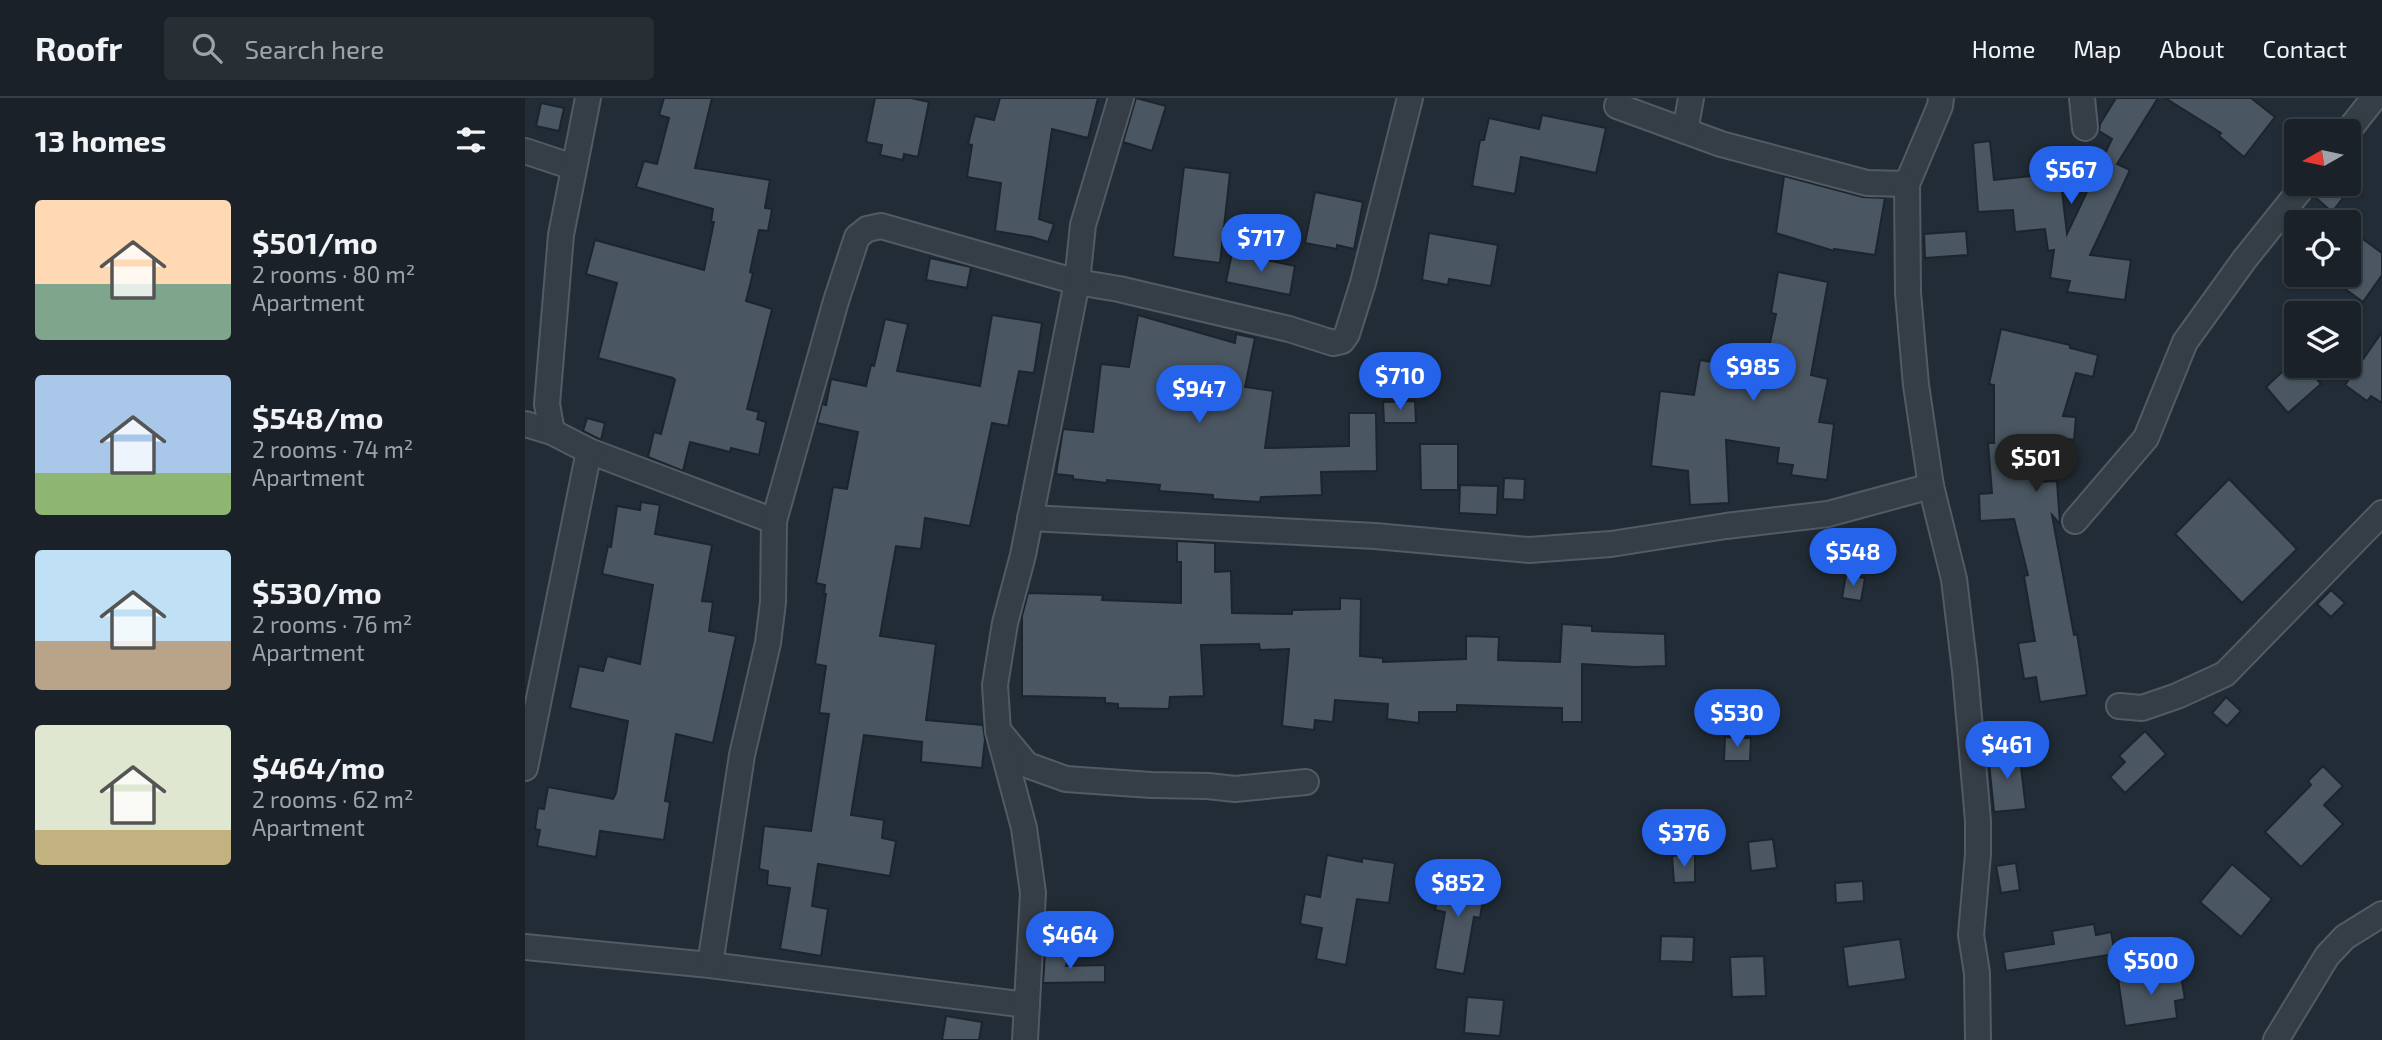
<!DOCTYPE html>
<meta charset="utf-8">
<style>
body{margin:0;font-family:"Exo 2",sans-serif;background:#272e34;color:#f1f3f6;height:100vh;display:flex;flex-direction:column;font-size:26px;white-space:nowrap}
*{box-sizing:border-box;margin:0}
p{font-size:23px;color:#9fa3a8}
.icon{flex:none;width:38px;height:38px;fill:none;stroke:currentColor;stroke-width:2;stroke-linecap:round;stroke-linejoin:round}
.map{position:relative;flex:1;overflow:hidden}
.side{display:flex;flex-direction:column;background:#1a2128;width:525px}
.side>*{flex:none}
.needle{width:46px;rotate:261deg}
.controls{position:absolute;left:1759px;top:21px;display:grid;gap:14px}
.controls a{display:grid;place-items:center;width:77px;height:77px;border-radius:7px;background:#1a2128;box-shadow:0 2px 5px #0004,0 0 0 2px #383e45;font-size:35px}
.price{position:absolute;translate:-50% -60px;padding:0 16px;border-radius:24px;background:#2563eb;color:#fff;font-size:23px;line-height:46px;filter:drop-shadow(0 2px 4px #0008)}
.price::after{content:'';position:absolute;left:50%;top:42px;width:21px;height:16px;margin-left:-10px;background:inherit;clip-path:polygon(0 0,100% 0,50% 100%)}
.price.on{background:#222;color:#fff}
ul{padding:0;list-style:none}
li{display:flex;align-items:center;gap:21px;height:175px;padding:0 35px}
li span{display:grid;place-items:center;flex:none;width:196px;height:140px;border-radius:7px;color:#555}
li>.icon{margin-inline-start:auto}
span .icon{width:84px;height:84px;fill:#fffc;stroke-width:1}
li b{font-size:30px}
h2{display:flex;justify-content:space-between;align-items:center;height:84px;padding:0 35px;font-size:30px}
header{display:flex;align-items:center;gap:42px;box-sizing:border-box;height:98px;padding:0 35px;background:#1a2128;border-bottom:2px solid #383e45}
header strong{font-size:33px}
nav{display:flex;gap:38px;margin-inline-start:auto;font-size:24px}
.search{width:490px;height:63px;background:#272e34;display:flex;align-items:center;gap:18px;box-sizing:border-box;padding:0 24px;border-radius:7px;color:#9fa3a8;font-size:26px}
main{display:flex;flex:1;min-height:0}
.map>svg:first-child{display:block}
</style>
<header>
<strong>Roofr</strong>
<div class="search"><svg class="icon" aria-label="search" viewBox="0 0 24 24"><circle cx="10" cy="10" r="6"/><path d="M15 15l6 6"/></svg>Search here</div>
<nav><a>Home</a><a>Map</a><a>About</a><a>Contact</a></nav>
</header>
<main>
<section class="side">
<h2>13 homes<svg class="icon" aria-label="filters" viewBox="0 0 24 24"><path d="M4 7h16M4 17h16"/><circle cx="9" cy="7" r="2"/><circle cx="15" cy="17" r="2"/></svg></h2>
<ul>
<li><span style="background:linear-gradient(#ffd9b3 60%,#7fa58c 0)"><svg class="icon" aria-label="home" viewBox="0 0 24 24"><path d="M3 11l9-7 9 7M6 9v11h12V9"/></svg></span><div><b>$501/mo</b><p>2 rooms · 80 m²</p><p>Apartment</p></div></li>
<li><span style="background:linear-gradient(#a9c7e8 70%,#8fb573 0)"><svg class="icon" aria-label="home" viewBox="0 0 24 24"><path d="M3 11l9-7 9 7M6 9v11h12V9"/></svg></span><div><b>$548/mo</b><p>2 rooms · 74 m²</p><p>Apartment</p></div></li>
<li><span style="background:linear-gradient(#bfe0f5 65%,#b9a48a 0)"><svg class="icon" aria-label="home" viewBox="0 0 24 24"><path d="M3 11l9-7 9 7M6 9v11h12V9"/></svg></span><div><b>$530/mo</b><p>2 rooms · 76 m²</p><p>Apartment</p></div></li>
<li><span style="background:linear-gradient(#dfe7d0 75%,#c2b280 0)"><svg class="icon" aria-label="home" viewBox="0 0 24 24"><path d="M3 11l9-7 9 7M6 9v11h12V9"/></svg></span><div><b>$464/mo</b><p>2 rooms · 62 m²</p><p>Apartment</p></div></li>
</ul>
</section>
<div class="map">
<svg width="1857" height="942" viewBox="0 0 1857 942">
<rect width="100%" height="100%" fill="#222c36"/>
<g fill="#4a5661" stroke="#1c242d" stroke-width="2">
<polygon points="139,0 187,0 170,70 245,82 240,110 247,111 243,133 234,132 225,174 228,175 221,203 247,211 222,311 234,314 232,321 241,324 234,357 206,350 205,354 165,344 158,373 123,359 129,334 136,336 150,282 148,280 73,260 92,185 61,176 70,142 179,172 189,124 186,124 188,111 111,89 119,63 132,66 144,20 134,17"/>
<polygon points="350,0 386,0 404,4 393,59 379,56 378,62 355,57 357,47 341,44"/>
<polygon points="475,0 573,0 563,40 527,31 514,121 529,126 523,144 507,139 470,133 476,85 442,79 447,47 443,46 450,18 469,22"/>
<polygon points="611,0 641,8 627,53 598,44"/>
<polygon points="1591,0 1633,0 1592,66 1605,72 1565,157 1606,162 1600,202 1542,194 1545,183 1525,180 1529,152 1523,153 1520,131 1490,134 1488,112 1453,114 1448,45 1465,43 1469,82 1535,75 1542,136 1587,41 1574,33 1575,26"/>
<polygon points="1640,0 1726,0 1750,19 1719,59 1694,38 1696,35"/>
<polygon points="16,5 39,10 34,33 11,28"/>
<polygon points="1017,17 1081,30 1071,75 996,59 990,96 947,88 955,42 959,42 964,20 1014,31"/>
<polygon points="659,69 705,75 695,165 648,159"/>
<polygon points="1259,78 1338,99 1360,100 1350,157 1309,151 1309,153 1251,135"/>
<polygon points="1801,86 1829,86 1807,114 1790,99"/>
<polygon points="790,94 838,104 829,151 812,147 812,151 780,145"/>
<polygon points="1824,131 1857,155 1857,177 1838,204 1812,185 1818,177 1824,177"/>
<polygon points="1441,133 1443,157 1400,160 1399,136"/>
<polygon points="904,135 973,147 966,188 924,181 923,187 897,182"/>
<polygon points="707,155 770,168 765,197 701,184"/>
<polygon points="405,160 446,169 442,190 401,182"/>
<polygon points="1253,174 1303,184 1286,277 1303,281 1294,324 1309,326 1302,382 1266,377 1268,367 1252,365 1254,350 1201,342 1204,405 1165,407 1163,373 1126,368 1135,293 1169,297 1175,262 1239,273 1251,216 1246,215"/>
<polygon points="467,217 517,225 509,275 494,273 483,328 467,325 445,428 400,420 396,451 371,448 355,538 411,546 401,622 458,627 460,641 457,670 396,664 397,644 339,637 326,717 359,722 357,740 371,743 365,778 293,766 287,808 303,811 296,858 255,851 265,790 242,787 243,773 234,771 239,728 286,733 304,616 294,615 301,568 290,566 301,496 299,496 300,487 291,485 308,389 322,391 333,334 292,325 297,306 301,307 306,281 341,288 346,267 349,268 360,221 383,226 372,273 455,288"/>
<polygon points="613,217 710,245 711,236 730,240 720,289 748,293 740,350 824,348 824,315 851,315 852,373 796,374 797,397 736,399 735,404 688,401 688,397 634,393 635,387 582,382 582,385 548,381 548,378 531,376 538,331 568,334 576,266 604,269"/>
<polygon points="1476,231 1545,247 1545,250 1573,257 1568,279 1551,275 1538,318 1551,319 1549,342 1520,338 1514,384 1532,383 1535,426 1527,417 1549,537 1552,536 1562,597 1515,604 1511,579 1499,581 1493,545 1510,543 1499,478 1503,477 1489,421 1455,423 1454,396 1467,395 1463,345 1469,345 1469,287 1464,286"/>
<polygon points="1857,234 1857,305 1846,298 1842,303 1820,287"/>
<polygon points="1771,261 1771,268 1780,268 1796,286 1763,315 1741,289"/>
<polygon points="890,303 891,325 859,325 858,304"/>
<polygon points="62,320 80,325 76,342 58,333"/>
<polygon points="895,346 933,346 933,392 896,392"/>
<polygon points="979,380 1000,381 999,402 978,401"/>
<polygon points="1704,381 1772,451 1717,505 1650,436"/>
<polygon points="935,387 973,388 972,417 934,415"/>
<polygon points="116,404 135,407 130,436 187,447 177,503 188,504 184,533 211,538 188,645 151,636 140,703 145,704 139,742 75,733 71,759 12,748 15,732 10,731 13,710 19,711 23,689 88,701 91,695 103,623 45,610 54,568 78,573 82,558 115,566 128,487 77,476 83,448 86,449 92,408 115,412"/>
<polygon points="652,443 690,445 690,474 706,473 707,515 767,516 767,512 815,511 815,500 836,501 835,558 858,560 858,564 941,561 941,538 974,539 973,562 1035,564 1037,526 1067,528 1067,533 1140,536 1141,568 1110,569 1057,566 1057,624 1037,624 1037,610 932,607 932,614 894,614 894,625 862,621 863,606 810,602 808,624 790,622 789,632 757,628 764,551 735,552 734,546 676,547 679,598 645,599 644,611 593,610 593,606 580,605 580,600 497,598 497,518 503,495 578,497 577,502 656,505 656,464 652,464"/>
<polygon points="1321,477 1340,480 1336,503 1317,500"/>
<polygon points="1806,492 1820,505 1806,519 1792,506"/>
<polygon points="1701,599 1716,613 1702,628 1687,615"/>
<polygon points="1620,633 1641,656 1600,695 1585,679 1600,664 1594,658"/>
<polygon points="1200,639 1226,640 1225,663 1199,663"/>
<polygon points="1494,652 1501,711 1469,714 1463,655"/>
<polygon points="1798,668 1818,688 1799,707 1818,726 1776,769 1740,734 1786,687 1783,683"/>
<polygon points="1248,741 1252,770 1226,773 1223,744"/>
<polygon points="1170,756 1170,784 1149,785 1147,758"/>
<polygon points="802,757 837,764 837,760 870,765 864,805 832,801 821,867 791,861 797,830 775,826 780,796 795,799"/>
<polygon points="1491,765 1495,792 1476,795 1471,768"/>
<polygon points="1707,766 1747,801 1716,839 1675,804"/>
<polygon points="916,775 961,783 955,820 949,819 939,876 910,871 920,814 910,812"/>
<polygon points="1338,783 1339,803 1311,805 1310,785"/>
<polygon points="1569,826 1571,837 1586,834 1590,856 1481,873 1478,854 1529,846 1527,833"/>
<polygon points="1136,838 1169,839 1168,864 1135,863"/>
<polygon points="1375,841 1381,881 1323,889 1318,849"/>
<polygon points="520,855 544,857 541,868 580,867 580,884 518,885"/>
<polygon points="1239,858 1241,898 1207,899 1205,859"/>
<polygon points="1655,872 1660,901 1650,903 1652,920 1600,928 1593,881"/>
<polygon points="942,899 979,902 975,938 939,935"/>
<polygon points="421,918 457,924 454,942 417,942"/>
</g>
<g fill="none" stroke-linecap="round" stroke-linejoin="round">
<defs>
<g id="street">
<polyline points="1557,0 1560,30"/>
<polyline points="1092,8 1196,46 1342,85 1382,86 1415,8 1416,0"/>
<polyline points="1160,33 1166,0"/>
<polyline points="1823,33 1849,0"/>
<polyline points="0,53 48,69"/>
<polyline points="1382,86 1383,195 1391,287 1406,388 1429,481 1440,573 1453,723 1453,756 1446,837 1452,875 1453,942"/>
<polyline points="0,326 27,334"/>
<polyline points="64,353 249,423"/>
<polyline points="505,420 850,438 1004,452 1086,446 1201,428 1303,416 1406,388"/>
<polyline points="1550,423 1621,340 1660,244 1719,162 1780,86"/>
<polyline points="1594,608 1617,610 1652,598 1700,576 1857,415"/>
<polyline points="477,637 502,667 541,681 626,687 683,688 710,691 781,684"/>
<polyline points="0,670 64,353 27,334 22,306 36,137 63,0"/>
<polyline points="0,849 185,867 502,907"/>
<polyline points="185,867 217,657 243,545 248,504 249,423 311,203 332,139 342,131 356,128 552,184 594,191 764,231 808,245 817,243 822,236 838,185 885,0"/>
<polyline points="500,942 508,795 499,730 473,633 470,587 480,525 498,457 552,184 558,127 596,0"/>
<polyline points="1751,942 1802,858 1820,839 1857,816"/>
</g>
</defs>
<use href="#street" stroke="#525b64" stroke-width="28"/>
<use href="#street" stroke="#353d46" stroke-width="24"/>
</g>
</svg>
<div class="controls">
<a><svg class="needle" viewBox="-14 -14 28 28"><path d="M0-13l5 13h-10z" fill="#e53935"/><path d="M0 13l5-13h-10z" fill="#9fa3a8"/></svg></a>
<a><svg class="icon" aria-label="locate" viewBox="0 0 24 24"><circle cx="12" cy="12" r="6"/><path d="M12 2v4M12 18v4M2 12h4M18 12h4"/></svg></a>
<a><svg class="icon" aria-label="layers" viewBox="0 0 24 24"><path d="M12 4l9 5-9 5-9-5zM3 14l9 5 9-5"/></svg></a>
</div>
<b class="price" style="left:1546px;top:108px">$567</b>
<b class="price" style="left:736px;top:176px">$717</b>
<b class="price" style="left:1228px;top:305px">$985</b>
<b class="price" style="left:875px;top:314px">$710</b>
<b class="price" style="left:674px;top:327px">$947</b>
<b class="price on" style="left:1511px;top:396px">$501</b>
<b class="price" style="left:1328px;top:490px">$548</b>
<b class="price" style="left:1212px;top:651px">$530</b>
<b class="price" style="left:1482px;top:683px">$461</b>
<b class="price" style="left:1159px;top:771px">$376</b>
<b class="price" style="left:933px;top:821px">$852</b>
<b class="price" style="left:545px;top:873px">$464</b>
<b class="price" style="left:1626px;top:899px">$500</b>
</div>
</main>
